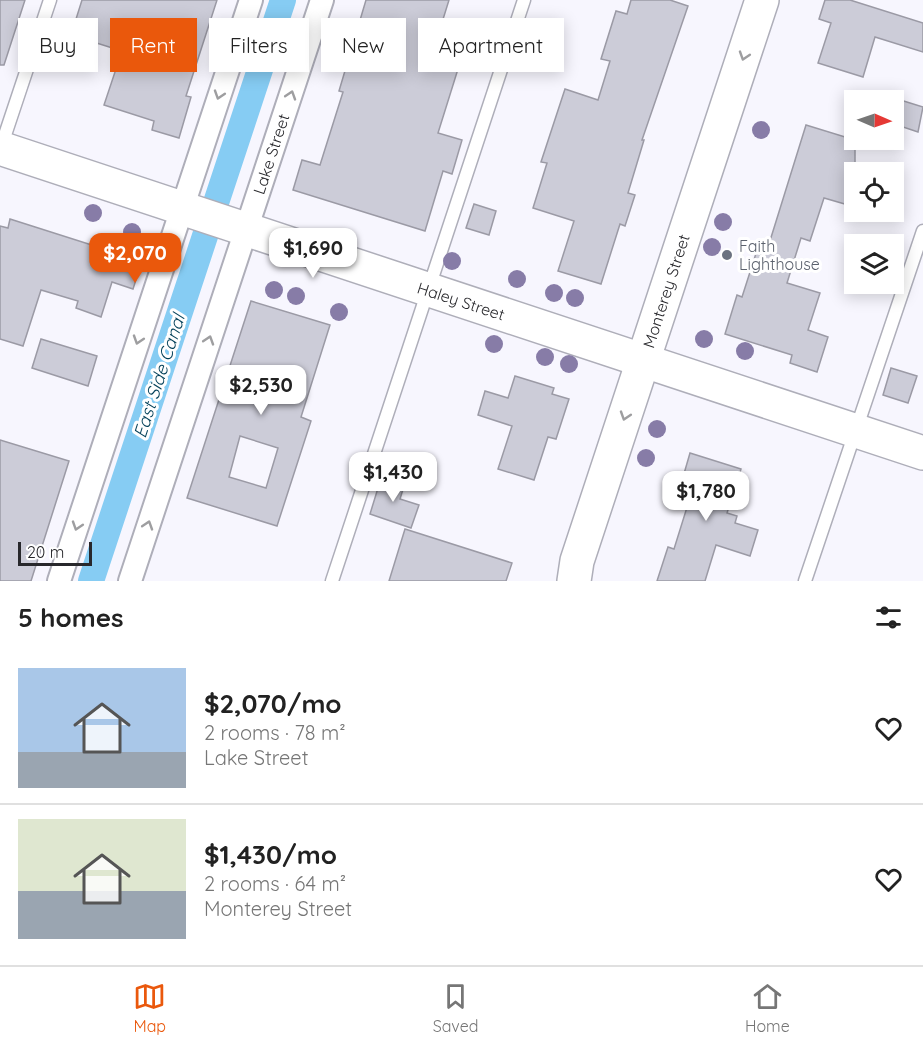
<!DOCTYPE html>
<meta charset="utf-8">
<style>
body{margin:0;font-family:Quicksand,sans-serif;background:#f6f6f6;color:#222;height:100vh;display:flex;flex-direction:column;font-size:22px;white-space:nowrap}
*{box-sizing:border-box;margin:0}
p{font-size:20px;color:#767676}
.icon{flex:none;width:33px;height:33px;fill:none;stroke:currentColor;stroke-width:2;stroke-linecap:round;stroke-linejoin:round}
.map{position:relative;height:581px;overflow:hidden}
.side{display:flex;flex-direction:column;background:#fff;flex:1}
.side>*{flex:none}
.hud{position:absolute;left:18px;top:18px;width:600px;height:54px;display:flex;gap:12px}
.needle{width:39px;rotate:92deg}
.tools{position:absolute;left:844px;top:90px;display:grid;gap:12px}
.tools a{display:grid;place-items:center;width:60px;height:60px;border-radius:0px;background:#fff;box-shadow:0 3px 15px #0003;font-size:30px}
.scale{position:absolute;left:18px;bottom:15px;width:74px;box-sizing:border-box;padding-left:6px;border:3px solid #28282c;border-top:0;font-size:16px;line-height:21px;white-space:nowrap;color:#28282c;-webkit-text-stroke:4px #fff;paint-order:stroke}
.price{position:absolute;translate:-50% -51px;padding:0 14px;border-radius:12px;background:#fff;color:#222;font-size:20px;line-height:39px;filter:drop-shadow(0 2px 3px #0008)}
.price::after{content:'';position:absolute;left:50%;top:36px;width:18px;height:14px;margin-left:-9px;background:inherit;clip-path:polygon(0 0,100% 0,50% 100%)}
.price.active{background:#ea580c;color:#fff}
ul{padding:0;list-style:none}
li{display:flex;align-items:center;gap:18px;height:150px;padding:0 18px}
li+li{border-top:2px solid #e0e0e0}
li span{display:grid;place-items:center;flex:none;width:168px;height:120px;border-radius:0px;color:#555}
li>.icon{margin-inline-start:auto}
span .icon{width:72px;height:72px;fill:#fffc;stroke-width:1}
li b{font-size:26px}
h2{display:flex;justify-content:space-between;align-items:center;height:72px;padding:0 18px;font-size:26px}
.pill{padding:0 21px;border-radius:0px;background:#fff;box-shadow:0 3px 15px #0003;font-size:21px;line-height:54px}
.pill.active{background:#ea580c;color:#fff}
.dock{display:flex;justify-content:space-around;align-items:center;height:84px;border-top:2px solid #e0e0e0;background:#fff;font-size:16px;color:#767676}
.dock a{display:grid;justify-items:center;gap:3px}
.dock .active{color:#ea580c}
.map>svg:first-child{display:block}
</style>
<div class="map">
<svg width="923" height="581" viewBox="0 0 923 581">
<rect width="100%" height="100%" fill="#f7f6fe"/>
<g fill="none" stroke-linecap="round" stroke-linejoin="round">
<polyline stroke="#86ccf3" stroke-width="26" points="91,581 283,0"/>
</g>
<g fill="#ccccd8" stroke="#9b9aa5" stroke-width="1.5" fill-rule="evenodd">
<polygon points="0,0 25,0 4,65 0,65"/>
<polygon points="82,0 217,0 186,96 191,97 179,138 152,130 154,121 104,105 122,51 71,35"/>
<polygon points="366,0 449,0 435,45 463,53 438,133 462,140 452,174 443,171 425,231 293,190 302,160 320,165 343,92 339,91"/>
<polygon points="631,0 670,0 688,6 642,140 644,140 628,193 635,195 625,226 620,224 601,284 558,271 574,221 533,208 547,163 541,162 565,89 598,100 610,61 601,59 616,11 627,14"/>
<polygon points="825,0 850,0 923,23 923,52 875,37 863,77 818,63 831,23 819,19"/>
<polygon points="894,98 923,107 918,132 894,124"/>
<polygon points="806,125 855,140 855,207 824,198 810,241 801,238 787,283 820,293 808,330 828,337 817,372 790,363 792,355 725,334 737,295 742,297 760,241 769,244"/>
<polygon points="474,204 496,211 489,235 466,228"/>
<polygon points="10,219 142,261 133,289 112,282 101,317 76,308 78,301 41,290 23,346 0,339 0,226 8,228"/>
<path d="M251,301L330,325L301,417L311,421L277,526L187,498ZM240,436L278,448L266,488L229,477Z"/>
<polygon points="41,339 97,356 88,386 32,368"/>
<polygon points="891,368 917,376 908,403 883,395"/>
<polygon points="515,376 554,388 552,394 569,399 556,439 548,437 534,480 498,469 512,426 478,415 485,391 508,398"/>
<polygon points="0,440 69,461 31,581 0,581"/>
<polygon points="690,453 741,469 727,513 737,516 735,523 758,530 750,556 716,545 705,581 657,581 668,547 674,549 693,488 681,484"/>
<polygon points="382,475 405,483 400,499 419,505 411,528 370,514"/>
<polygon points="405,529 512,563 506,581 389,581"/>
</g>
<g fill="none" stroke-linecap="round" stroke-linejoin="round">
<defs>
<g id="lane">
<polyline points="1,147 50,0"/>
<polyline points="332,581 524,0"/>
<polyline points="805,581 923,231"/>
</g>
<g id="street">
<polyline points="59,581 251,0"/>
<polyline points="130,581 322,0"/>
</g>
<g id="secondary">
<polyline points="0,148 923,453"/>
<polyline points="574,581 577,561 762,0"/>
</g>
</defs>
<use href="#lane" stroke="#aeaeb9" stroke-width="15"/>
<use href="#street" stroke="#aeaeb9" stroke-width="26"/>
<use href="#secondary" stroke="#aeaeb9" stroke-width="36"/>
<use href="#lane" stroke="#fff" stroke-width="12"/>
<use href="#street" stroke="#fff" stroke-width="22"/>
<use href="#secondary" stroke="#fff" stroke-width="33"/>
</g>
<g fill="#877ca7">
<circle cx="761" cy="130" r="9"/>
<circle cx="93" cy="213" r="9"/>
<circle cx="723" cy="222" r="9"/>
<circle cx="132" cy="232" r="9"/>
<circle cx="712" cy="247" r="9"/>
<circle cx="452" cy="261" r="9"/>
<circle cx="517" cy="279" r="9"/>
<circle cx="274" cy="290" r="9"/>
<circle cx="554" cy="293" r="9"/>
<circle cx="296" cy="296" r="9"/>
<circle cx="575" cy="298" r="9"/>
<circle cx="339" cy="312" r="9"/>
<circle cx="704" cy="339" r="9"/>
<circle cx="494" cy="344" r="9"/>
<circle cx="745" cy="351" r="9"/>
<circle cx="545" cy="357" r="9"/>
<circle cx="569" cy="364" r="9"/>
<circle cx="657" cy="429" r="9"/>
<circle cx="646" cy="458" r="9"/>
</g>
<defs><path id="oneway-chevron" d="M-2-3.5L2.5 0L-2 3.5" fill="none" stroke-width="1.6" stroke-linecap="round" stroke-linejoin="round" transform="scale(1.5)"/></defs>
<g stroke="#9e9ea0">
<use href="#oneway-chevron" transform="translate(744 56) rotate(108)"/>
<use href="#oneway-chevron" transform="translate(219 95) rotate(108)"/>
<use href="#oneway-chevron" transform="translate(291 95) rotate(-72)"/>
<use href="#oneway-chevron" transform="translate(138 340) rotate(108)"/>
<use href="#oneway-chevron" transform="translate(209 340) rotate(-72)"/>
<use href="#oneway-chevron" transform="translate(625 416) rotate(108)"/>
<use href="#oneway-chevron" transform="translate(148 525) rotate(-72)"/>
<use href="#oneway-chevron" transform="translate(77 526) rotate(108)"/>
</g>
<circle fill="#6b7280" stroke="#fff" stroke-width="2" cx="727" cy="255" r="6"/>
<g text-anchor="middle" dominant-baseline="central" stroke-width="6" stroke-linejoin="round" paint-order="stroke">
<g font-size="16" fill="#28282c" stroke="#fff">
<text transform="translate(271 154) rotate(-72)">Lake Street</text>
<text transform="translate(666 291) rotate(-72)">Monterey Street</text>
<text transform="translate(461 301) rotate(18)">Haley Street</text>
</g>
<g font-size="16" fill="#5b616d" stroke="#fff" text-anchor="start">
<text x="739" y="246">Faith<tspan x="739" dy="18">Lighthouse</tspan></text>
</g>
<g font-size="18" font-style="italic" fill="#013f58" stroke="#fff">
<text transform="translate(159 376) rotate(-72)">East Side Canal</text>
</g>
</g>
</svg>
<div class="tools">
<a><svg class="needle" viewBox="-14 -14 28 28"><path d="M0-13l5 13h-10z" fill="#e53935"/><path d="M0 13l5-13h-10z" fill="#767676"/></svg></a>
<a><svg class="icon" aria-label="locate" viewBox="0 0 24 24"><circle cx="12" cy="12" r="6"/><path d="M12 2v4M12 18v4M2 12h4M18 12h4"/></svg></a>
<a><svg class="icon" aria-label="layers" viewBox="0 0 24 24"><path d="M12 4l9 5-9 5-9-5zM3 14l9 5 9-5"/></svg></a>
</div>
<div class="scale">20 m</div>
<b class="price" style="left:313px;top:279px">$1,690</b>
<b class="price active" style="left:135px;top:284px">$2,070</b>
<b class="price" style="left:261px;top:416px">$2,530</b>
<b class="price" style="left:393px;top:503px">$1,430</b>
<b class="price" style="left:706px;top:522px">$1,780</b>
<div class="hud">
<a class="pill">Buy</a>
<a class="pill active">Rent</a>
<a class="pill">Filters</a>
<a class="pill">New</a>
<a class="pill">Apartment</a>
</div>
</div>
<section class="side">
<h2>5 homes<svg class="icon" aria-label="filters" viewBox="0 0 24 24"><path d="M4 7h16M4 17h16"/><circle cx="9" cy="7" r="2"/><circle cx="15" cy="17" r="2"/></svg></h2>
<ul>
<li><span style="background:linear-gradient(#a9c7e8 70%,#9aa5b1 0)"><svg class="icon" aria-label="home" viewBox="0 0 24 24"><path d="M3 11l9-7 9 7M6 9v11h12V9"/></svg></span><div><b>$2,070/mo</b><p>2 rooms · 78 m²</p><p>Lake Street</p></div><svg class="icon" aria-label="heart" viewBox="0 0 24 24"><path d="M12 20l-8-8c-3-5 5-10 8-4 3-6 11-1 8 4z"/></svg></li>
<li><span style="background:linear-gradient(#dfe7d0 60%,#9aa5b1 0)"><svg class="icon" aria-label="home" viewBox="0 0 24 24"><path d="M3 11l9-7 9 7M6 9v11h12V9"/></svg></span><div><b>$1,430/mo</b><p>2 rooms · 64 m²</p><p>Monterey Street</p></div><svg class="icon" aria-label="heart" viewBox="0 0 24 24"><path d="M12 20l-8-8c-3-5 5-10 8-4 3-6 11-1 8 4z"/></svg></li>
</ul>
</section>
<nav class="dock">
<a class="active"><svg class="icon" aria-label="map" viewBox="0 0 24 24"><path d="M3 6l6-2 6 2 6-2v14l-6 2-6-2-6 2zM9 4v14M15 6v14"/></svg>Map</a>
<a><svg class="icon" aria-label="saved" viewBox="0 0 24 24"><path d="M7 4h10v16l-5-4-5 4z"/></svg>Saved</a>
<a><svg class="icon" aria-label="home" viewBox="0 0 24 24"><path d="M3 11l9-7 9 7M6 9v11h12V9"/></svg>Home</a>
</nav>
